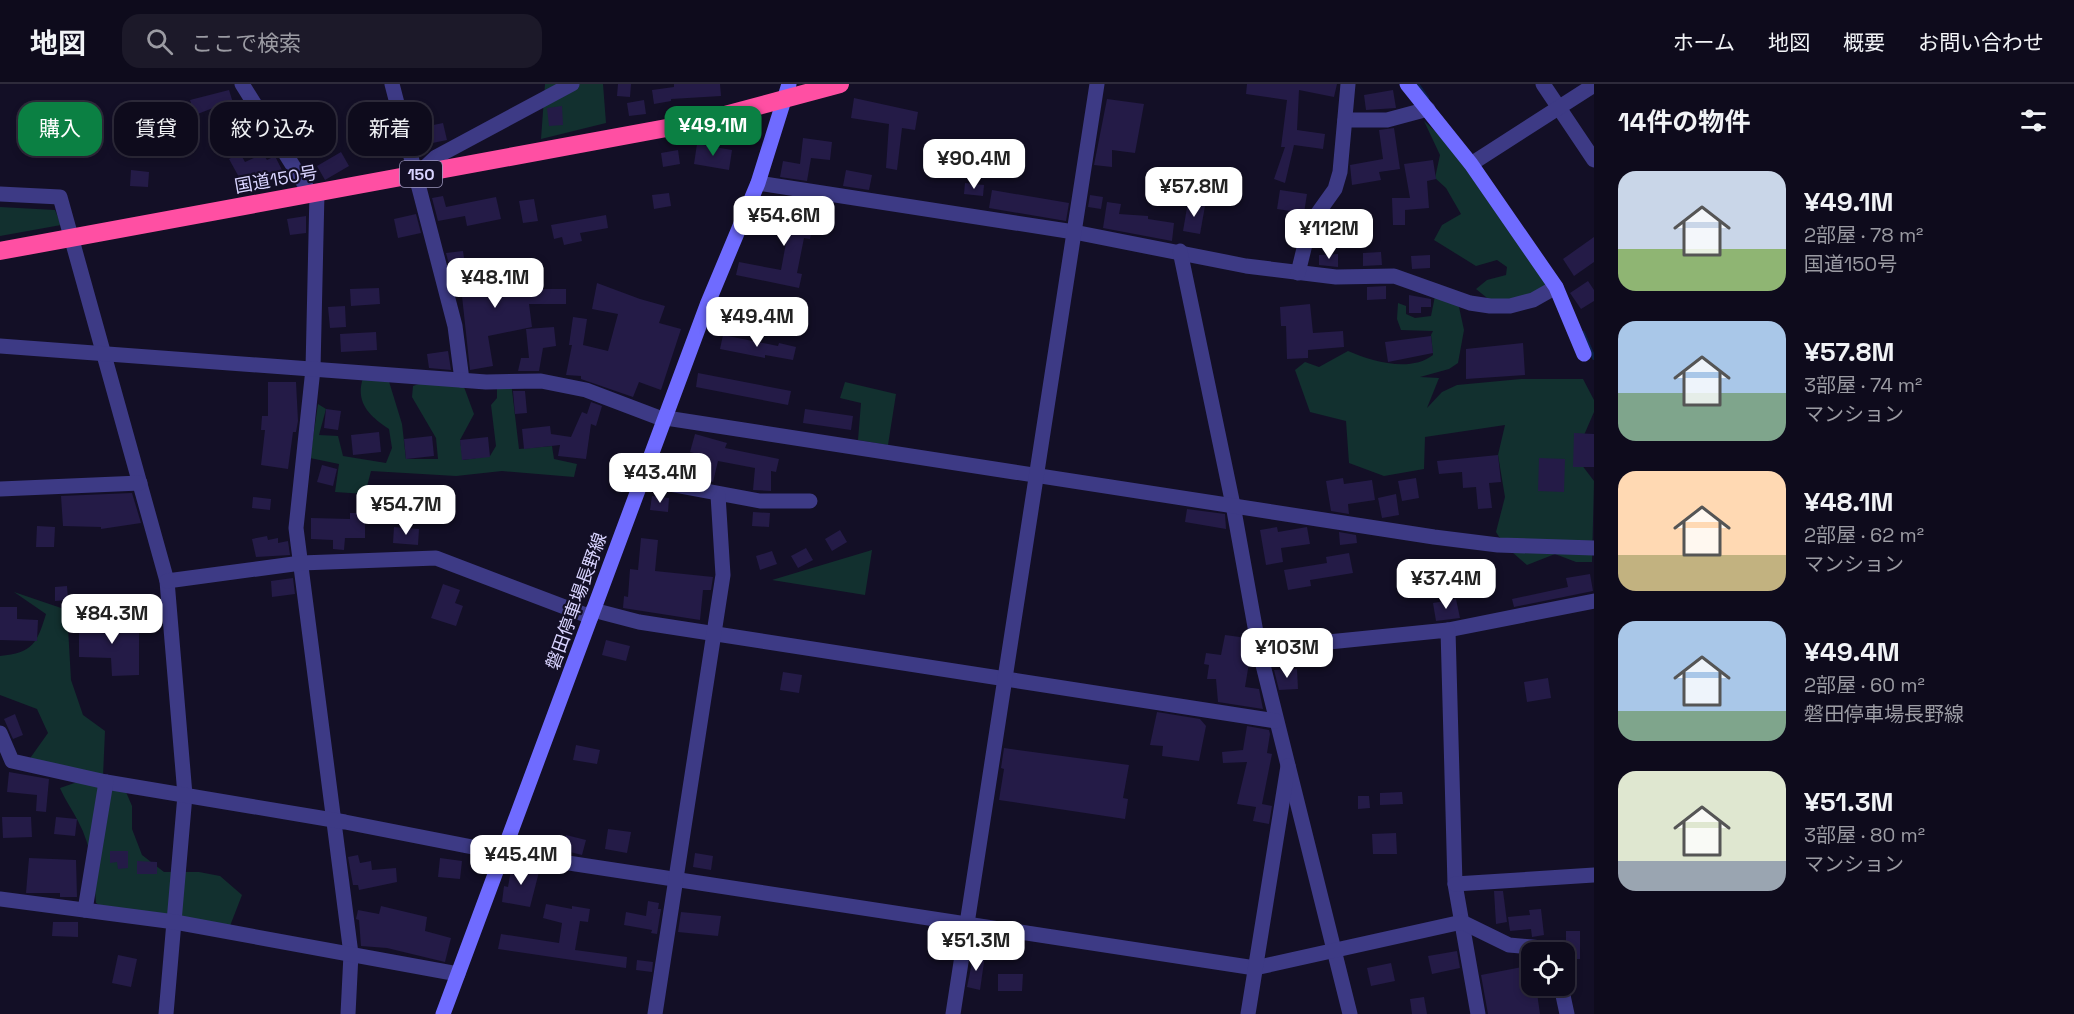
<!DOCTYPE html>
<html lang="ja">
<meta charset="utf-8">
<style>
body{margin:0;font-family:"Space Grotesk","Noto Sans JP",sans-serif;background:#1c1929;color:#f1f3f6;height:100vh;display:flex;flex-direction:column;font-size:22px;white-space:nowrap}
*{box-sizing:border-box;margin:0}
p{font-size:20px;color:#9b9ba3}
.icon{flex:none;width:33px;height:33px;fill:none;stroke:currentColor;stroke-width:2;stroke-linecap:round;stroke-linejoin:round}
.map{position:relative;flex:1;overflow:hidden}
.details{display:flex;flex-direction:column;background:#0e0b1c;width:480px}
.details>*{flex:none}
.hud{position:absolute;left:18px;top:18px;width:570px;height:54px;display:flex;gap:12px}
.fabs{position:absolute;left:1521px;top:858px;display:grid;gap:12px}
.fabs a{display:grid;place-items:center;width:54px;height:54px;border-radius:12px;background:#0e0b1c;box-shadow:0 3px 9px #0003,0 0 0 2px #2e2b3b;font-size:30px}
.price{position:absolute;translate:-50% -51px;padding:0 14px;border-radius:12px;background:#fff;color:#222;font-size:20px;line-height:39px;filter:drop-shadow(0 2px 3px #0008)}
.price::after{content:'';position:absolute;left:50%;top:36px;width:18px;height:14px;margin-left:-9px;background:inherit;clip-path:polygon(0 0,100% 0,50% 100%)}
.price.selected{background:#0b8043;color:#fff}
ul{padding:0;list-style:none}
li{display:flex;align-items:center;gap:18px;height:150px;padding:0 24px}
li span{display:grid;place-items:center;flex:none;width:168px;height:120px;border-radius:18px;color:#555}
li>.icon{margin-inline-start:auto}
span .icon{width:72px;height:72px;fill:#fffc;stroke-width:1}
li b{font-size:26px}
h2{display:flex;justify-content:space-between;align-items:center;height:72px;padding:0 24px;font-size:26px}
.pill{padding:0 21px;border-radius:18px;background:#0e0b1c;box-shadow:0 3px 9px #0003,0 0 0 2px #2e2b3b;font-size:21px;line-height:54px}
.pill.selected{background:#0b8043;color:#fff}
header{display:flex;align-items:center;gap:36px;box-sizing:border-box;height:84px;padding:0 30px;background:#0e0b1c;border-bottom:2px solid #2e2b3b}
header strong{font-size:28px}
nav{display:flex;gap:33px;margin-inline-start:auto;font-size:21px}
.search{width:420px;height:54px;background:#1c1929;display:flex;align-items:center;gap:15px;box-sizing:border-box;padding:0 21px;border-radius:18px;color:#9b9ba3;font-size:22px}
main{display:flex;flex:1;min-height:0}
.map>svg:first-child{display:block}
</style>
<header>
<strong>地図</strong>
<div class="search"><svg class="icon" aria-label="search" viewBox="0 0 24 24"><circle cx="10" cy="10" r="6"/><path d="M15 15l6 6"/></svg>ここで検索</div>
<nav><a>ホーム</a><a>地図</a><a>概要</a><a>お問い合わせ</a></nav>
</header>
<main>
<div class="map">
<svg width="1594" height="930" viewBox="0 0 1594 930">
<rect width="100%" height="100%" fill="#130f26"/>
<g fill="#12302f">
<polygon points="545,0 603,0 606,39 541,55"/>
<polygon points="1424,37 1471,80 1549,203 1497,222 1476,205 1487,196 1506,191 1507,183 1497,176 1476,182 1434,156 1442,141 1461,130 1446,104 1435,94 1440,71"/>
<polygon points="0,123 55,126 61,141 0,152"/>
<path d="M1436,207L1459,223L1464,246L1458,279L1449,285L1420,293L1439,294L1427,324L1442,308L1457,301L1521,295H1583L1594,316V328L1575,372L1594,397L1592,478H1576L1555,470L1527,481L1504,461L1496,448L1505,413L1498,371L1505,341L1425,353L1424,385L1384,392L1349,379L1346,337L1310,328L1295,286L1305,278L1319,283L1348,267C1371,277 1410,289 1433,271L1431,251L1433,247L1401,246L1397,235L1398,219L1406,222V230L1415,234L1431,232Z"/>
<path d="M387,291L402,340L406,375H438L436,354L412,313L413,302L425,298L464,303L474,330L460,356L463,376L490,372L496,362L491,321L497,314V304L511,298L519,365L552,362L554,375L577,380L574,393L502,387L456,392L371,387L365,410L335,408L339,380L310,374L318,320L326,325L319,351L338,352L343,372L386,379L392,364L389,345C369,332 355,318 363,294Z"/>
<polygon points="845,298 896,310 888,361 858,356 861,319 840,314"/>
<polygon points="872,466 865,511 772,496"/>
<path d="M14,508L67,526L71,596L83,631L105,647L103,692L26,680L48,649L37,625L0,611V572C33,569 37,559 46,530Z"/>
<path d="M89,694L123,701L132,722V745L142,771L164,788H199L220,792L242,811L228,847L115,830L96,819C94,790 92,763 78,737C72,725 65,716 60,704Z"/>
</g>
<g fill="none" stroke-linecap="round" stroke-linejoin="round">
<g stroke="#0c2248" stroke-width="4">
<polyline points="1417,0 1427,14"/>
<polyline points="1583,249 1594,274"/>
</g>
</g>
<g fill="#241b47">
<polygon points="618,0 631,0 630,13 617,12"/>
<polygon points="674,0 720,0 721,12 671,15 671,17 654,20 652,6 674,3"/>
<polygon points="1247,0 1337,0 1334,13 1299,6 1297,46 1325,50 1323,65 1294,61 1285,99 1274,95 1285,63 1281,63 1287,16 1246,10"/>
<polygon points="229,6 234,22 215,29 213,24 195,31 190,16"/>
<polygon points="1393,6 1396,24 1366,26 1364,11"/>
<polygon points="854,14 918,28 915,46 902,44 897,86 886,84 889,40 851,34"/>
<polygon points="1107,15 1144,20 1135,69 1112,66 1112,83 1094,81"/>
<polygon points="644,16 646,30 629,32 627,19"/>
<polygon points="562,22 563,41 549,42 547,24"/>
<polygon points="314,36 320,48 297,59 291,48"/>
<polygon points="443,39 447,56 418,62 414,45"/>
<polygon points="1394,44 1400,85 1379,88 1381,96 1352,101 1350,81 1383,75 1379,46"/>
<polygon points="803,54 832,58 830,76 811,74 807,97 780,93 783,77 800,80"/>
<polygon points="697,60 732,66 729,86 694,80"/>
<polygon points="678,66 680,80 663,83 661,69"/>
<polygon points="341,68 349,82 325,96 317,82"/>
<polygon points="240,69 245,78 263,70 267,76 275,72 282,86 259,96 255,88 240,95 229,75"/>
<polygon points="1433,76 1436,95 1427,97 1429,124 1405,126 1405,141 1393,141 1392,114 1410,114 1404,80"/>
<polygon points="131,86 149,88 148,103 130,102"/>
<polygon points="846,86 872,91 869,106 843,102"/>
<polygon points="965,99 984,101 983,112 964,110"/>
<polygon points="992,106 1069,119 1066,137 989,124"/>
<polygon points="1280,106 1307,110 1304,129 1277,125"/>
<polygon points="669,109 671,122 654,125 652,111"/>
<polygon points="1090,111 1103,113 1101,125 1088,123"/>
<polygon points="443,112 446,123 496,113 501,135 467,142 465,132 438,137 432,114"/>
<polygon points="534,115 538,137 523,139 519,117"/>
<polygon points="1107,118 1121,120 1119,130 1148,132 1148,135 1174,139 1172,157 1103,144"/>
<polygon points="1188,118 1205,122 1200,150 1183,147"/>
<polygon points="766,120 815,130 810,155 804,154 797,189 802,190 799,204 736,191 739,178 781,186 789,143 763,139"/>
<polygon points="416,130 421,149 398,154 394,135"/>
<polygon points="606,131 608,144 580,149 582,157 564,161 562,153 554,155 551,141"/>
<polygon points="306,132 306,149 290,151 287,135"/>
<polygon points="1344,141 1357,141 1357,160 1344,159"/>
<polygon points="1594,153 1594,178 1574,192 1563,175"/>
<polygon points="463,167 468,203 524,196 526,205 566,205 566,220 529,220 532,243 488,252 493,282 470,286 462,212 458,213 446,169"/>
<polygon points="1381,168 1382,181 1363,182 1363,169"/>
<polygon points="1338,170 1338,183 1319,181 1319,171"/>
<polygon points="1430,171 1430,184 1412,185 1411,172"/>
<polygon points="1588,197 1594,206 1594,217 1581,225 1570,209"/>
<polygon points="597,199 640,215 665,222 659,239 681,245 661,306 639,298 633,313 581,295 581,292 566,291 572,261 569,261 573,233 587,235 583,261 608,267 618,230 592,225"/>
<polygon points="1386,202 1386,215 1367,216 1367,203"/>
<polygon points="379,204 380,220 351,222 350,205"/>
<polygon points="1409,211 1431,215 1431,223 1421,223 1421,229 1409,229"/>
<polygon points="1310,220 1313,249 1343,247 1344,263 1308,266 1308,274 1287,275 1286,242 1281,242 1280,223"/>
<polygon points="345,222 346,243 330,244 328,223"/>
<polygon points="554,243 556,262 543,264 539,287 518,287 521,274 529,274 526,245"/>
<polygon points="376,248 377,266 341,268 340,250"/>
<polygon points="723,251 778,262 779,259 796,263 793,276 765,271 765,274 720,265"/>
<polygon points="1431,252 1433,269 1388,278 1385,258"/>
<polygon points="1523,259 1525,291 1466,295 1466,265"/>
<polygon points="448,267 451,286 429,284 427,270"/>
<polygon points="698,289 791,307 788,321 696,303"/>
<polygon points="268,298 296,298 298,337 296,348 293,348 288,385 261,381 265,346 261,346 262,332 268,332"/>
<polygon points="513,307 525,307 527,329 515,330"/>
<polygon points="591,318 602,322 596,342 591,340 586,375 558,372 560,361 524,365 522,345 550,342 551,350 571,353 582,328 587,330"/>
<polygon points="326,325 341,327 338,346 324,344"/>
<polygon points="805,325 853,332 851,346 803,339"/>
<polygon points="379,348 381,368 353,371 351,351"/>
<polygon points="1574,349 1594,350 1594,383 1573,383"/>
<polygon points="695,350 727,359 725,364 779,375 776,388 771,387 771,407 753,406 755,384 718,377 713,398 688,394 694,369 690,368"/>
<polygon points="432,352 434,372 406,375 404,355"/>
<polygon points="488,353 490,373 462,376 460,356"/>
<polygon points="1498,371 1501,398 1489,399 1492,424 1478,425 1476,403 1463,404 1462,388 1439,390 1437,377"/>
<polygon points="1539,374 1565,375 1564,408 1538,407"/>
<polygon points="322,381 337,385 333,402 317,398"/>
<polygon points="1343,394 1344,400 1372,396 1375,416 1348,420 1349,430 1331,427 1326,397"/>
<polygon points="1416,394 1419,414 1402,417 1398,397"/>
<polygon points="132,409 141,439 101,445 101,443 63,442 61,412"/>
<polygon points="1396,410 1399,431 1382,434 1378,414"/>
<polygon points="652,412 669,414 668,428 650,426"/>
<polygon points="253,413 271,415 270,426 252,424"/>
<polygon points="1187,425 1225,430 1226,445 1185,438"/>
<polygon points="753,428 770,429 769,443 752,442"/>
<polygon points="350,429 365,429 365,454 345,454 344,466 333,465 333,456 311,455 311,434 350,435"/>
<polygon points="37,442 55,443 54,463 36,463"/>
<polygon points="394,443 419,445 418,461 393,459"/>
<polygon points="1277,443 1278,448 1307,443 1310,460 1281,464 1283,478 1266,481 1260,446"/>
<polygon points="840,446 847,458 832,467 825,455"/>
<polygon points="1339,448 1356,451 1357,459 1340,461"/>
<polygon points="267,452 268,456 278,454 278,459 288,457 290,471 256,473 252,455"/>
<polygon points="641,454 658,456 655,487 713,493 711,506 703,506 700,536 623,524 624,512 628,513 630,485 638,486"/>
<polygon points="806,464 813,476 798,484 791,472"/>
<polygon points="772,467 777,480 760,486 756,472"/>
<polygon points="1349,469 1353,489 1310,496 1311,502 1288,506 1284,486 1327,479 1326,473"/>
<polygon points="1590,490 1593,507 1514,523 1512,515 1568,503 1566,494"/>
<polygon points="293,494 295,510 272,513 271,497"/>
<polygon points="443,500 460,506 455,519 463,522 456,542 431,534"/>
<polygon points="67,502 68,516 55,517 55,503"/>
<polygon points="1456,515 1460,534 1436,537 1433,519"/>
<polygon points="0,523 17,523 17,535 38,536 37,557 0,556"/>
<polygon points="79,537 106,537 106,539 139,537 139,591 112,592 111,574 79,573"/>
<polygon points="1225,551 1247,554 1245,578 1249,579 1245,603 1259,605 1263,625 1218,618 1216,595 1207,595 1209,581 1204,580 1206,569 1221,571"/>
<polygon points="606,556 630,562 626,577 602,571"/>
<polygon points="1297,585 1298,605 1279,606 1274,586"/>
<polygon points="783,588 802,591 799,609 780,606"/>
<polygon points="1548,594 1551,614 1527,618 1524,598"/>
<polygon points="1157,628 1200,635 1206,642 1199,677 1162,672 1163,662 1150,661"/>
<polygon points="15,630 23,651 13,655 4,635"/>
<polygon points="1247,642 1269,646 1270,650 1267,669 1272,670 1262,720 1272,722 1269,740 1253,737 1256,723 1237,720 1247,678 1223,679 1222,668 1243,666"/>
<polygon points="576,661 600,666 597,680 573,676"/>
<polygon points="1004,664 1129,681 1123,714 1128,715 1125,735 999,716 1004,685 1001,684"/>
<polygon points="9,688 49,695 46,728 36,727 37,711 7,708"/>
<polygon points="1402,708 1403,720 1380,721 1380,709"/>
<polygon points="1358,712 1369,712 1370,724 1358,725"/>
<polygon points="2,733 31,733 32,753 3,754"/>
<polygon points="56,733 77,735 75,752 54,750"/>
<polygon points="608,745 631,748 627,769 605,765"/>
<polygon points="1396,749 1397,770 1373,770 1372,750"/>
<polygon points="566,751 586,756 582,771 562,766"/>
<polygon points="110,767 128,767 128,784 118,785 117,778 110,779"/>
<polygon points="695,769 713,772 711,786 693,783"/>
<polygon points="358,771 360,779 371,777 372,786 396,784 397,798 359,806 358,801 353,801 348,773"/>
<polygon points="29,774 76,776 77,813 60,813 60,809 26,809"/>
<polygon points="440,774 462,777 460,795 438,793"/>
<polygon points="137,777 157,778 157,790 137,790"/>
<polygon points="512,780 540,784 530,823 502,818 504,802 508,803"/>
<polygon points="1494,807 1503,807 1507,838 1496,840"/>
<polygon points="648,817 659,819 658,825 661,825 657,850 651,849 652,846 624,841 626,828 646,832"/>
<polygon points="546,820 572,825 572,822 590,825 588,838 580,837 575,866 627,873 626,884 498,865 501,850 559,859 562,839 543,834"/>
<polygon points="381,822 427,833 425,847 451,854 445,878 387,864 361,862 359,836 356,835 358,826 379,830"/>
<polygon points="1541,825 1544,851 1532,853 1531,845 1510,847 1508,833 1530,831 1529,826"/>
<polygon points="681,828 721,832 718,852 678,848"/>
<polygon points="53,838 78,838 78,853 52,852"/>
<rect x="1566" y="847" width="14" height="28"/>
<polygon points="1457,867 1460,884 1432,890 1428,872"/>
<polygon points="974,869 985,871 980,906 967,903"/>
<polygon points="118,871 137,875 131,903 112,899"/>
<polygon points="637,876 653,878 652,888 636,886"/>
<polygon points="1391,879 1395,897 1371,902 1367,884"/>
<polygon points="1532,881 1532,902 1536,902 1540,930 1488,930 1481,891"/>
<polygon points="998,890 1023,890 1022,907 998,907"/>
<polygon points="1424,913 1427,930 1412,930 1410,915"/>
</g>
<g fill="none" stroke-linecap="round" stroke-linejoin="round">
<g stroke="#3d3a85" stroke-width="15">
<polyline points="242,0 310,109"/>
<polyline points="392,0 455,242 462,296"/>
<polyline points="1543,0 1594,76"/>
<polyline points="1345,36 1387,36 1428,25"/>
<polyline points="1471,80 1594,1"/>
<polyline points="417,91 436,73 572,0"/>
<polyline points="758,99 1074,148 1246,182 1336,193 1394,192 1470,219 1490,222 1510,222 1533,216 1556,203"/>
<polyline points="317,108 313,285 296,444 351,870 348,930"/>
<polyline points="0,110 60,113 167,497 185,711 166,930"/>
<polyline points="1180,167 1233,421 1259,565 1350,930"/>
<polyline points="1298,189 1310,140 1335,105 1340,88 1348,0"/>
<polyline points="0,262 486,298 541,297 586,306 665,336"/>
<polyline points="666,334 1434,453 1498,461 1594,464"/>
<polyline points="642,395 760,417 810,417"/>
<polyline points="0,405 140,399"/>
<polyline points="167,497 301,479 436,474 591,533"/>
<polyline points="593,526 639,538 1276,637"/>
<polyline points="1448,546 1594,517"/>
<polyline points="1259,565 1448,546 1455,800 1478,930"/>
<polyline points="0,649 12,677 106,698 345,738 503,769 1255,884 1462,838 1509,861 1553,865 1553,868"/>
<polyline points="1455,800 1594,791"/>
<polyline points="0,815 175,838 458,890"/>
<polyline points="85,826 106,698"/>
<polyline points="1561,902 1567,930"/>
<polyline points="655,930 723,491 718,411"/>
<polyline points="953,930 1097,0"/>
<polyline points="1248,930 1288,682"/>
</g>
<g stroke="#6f6bff" stroke-width="15">
<polyline points="1407,0 1471,80 1556,203 1584,270"/>
<polyline points="443,930 707,221 758,99 789,0"/>
</g>
<polyline stroke="#ff4fa3" stroke-width="18" points="0,167 699,38 840,0"/>
</g>
<g text-anchor="middle" dominant-baseline="central" stroke-width="4.5" stroke-linejoin="round" paint-order="stroke">
<rect fill="#130f26" stroke="#9e99be" stroke-width="1.5" x="400" y="77" width="42" height="26" rx="4.5"/>
<g font-size="16" font-weight="bold" fill="#d9d4ff">
<text x="421" y="90">150</text>
</g>
<g font-size="18" fill="#d9d4ff" stroke="#130f26">
<text transform="translate(276 95) rotate(-10)">国道150号</text>
<text transform="translate(576 517) rotate(-70)">磐田停車場長野線</text>
</g>
</g>
</svg>
<div class="fabs">
<a><svg class="icon" aria-label="locate" viewBox="0 0 24 24"><circle cx="12" cy="12" r="6"/><path d="M12 2v4M12 18v4M2 12h4M18 12h4"/></svg></a>
</div>
<b class="price selected" style="left:713px;top:73px">¥49.1M</b>
<b class="price" style="left:974px;top:106px">¥90.4M</b>
<b class="price" style="left:1194px;top:134px">¥57.8M</b>
<b class="price" style="left:784px;top:163px">¥54.6M</b>
<b class="price" style="left:1329px;top:176px">¥112M</b>
<b class="price" style="left:495px;top:225px">¥48.1M</b>
<b class="price" style="left:757px;top:264px">¥49.4M</b>
<b class="price" style="left:660px;top:420px">¥43.4M</b>
<b class="price" style="left:406px;top:452px">¥54.7M</b>
<b class="price" style="left:1446px;top:526px">¥37.4M</b>
<b class="price" style="left:112px;top:561px">¥84.3M</b>
<b class="price" style="left:1287px;top:595px">¥103M</b>
<b class="price" style="left:521px;top:802px">¥45.4M</b>
<b class="price" style="left:976px;top:888px">¥51.3M</b>
<div class="hud">
<a class="pill selected">購入</a>
<a class="pill">賃貸</a>
<a class="pill">絞り込み</a>
<a class="pill">新着</a>
</div>
</div>
<section class="details">
<h2>14件の物件<svg class="icon" aria-label="filters" viewBox="0 0 24 24"><path d="M4 7h16M4 17h16"/><circle cx="9" cy="7" r="2"/><circle cx="15" cy="17" r="2"/></svg></h2>
<ul>
<li><span style="background:linear-gradient(#c9d6e8 65%,#8fb573 0)"><svg class="icon" aria-label="home" viewBox="0 0 24 24"><path d="M3 11l9-7 9 7M6 9v11h12V9"/></svg></span><div><b>¥49.1M</b><p>2部屋 · 78 m²</p><p>国道150号</p></div></li>
<li><span style="background:linear-gradient(#a9c7e8 60%,#7fa58c 0)"><svg class="icon" aria-label="home" viewBox="0 0 24 24"><path d="M3 11l9-7 9 7M6 9v11h12V9"/></svg></span><div><b>¥57.8M</b><p>3部屋 · 74 m²</p><p>マンション</p></div></li>
<li><span style="background:linear-gradient(#ffd9b3 70%,#c2b280 0)"><svg class="icon" aria-label="home" viewBox="0 0 24 24"><path d="M3 11l9-7 9 7M6 9v11h12V9"/></svg></span><div><b>¥48.1M</b><p>2部屋 · 62 m²</p><p>マンション</p></div></li>
<li><span style="background:linear-gradient(#a9c7e8 75%,#7fa58c 0)"><svg class="icon" aria-label="home" viewBox="0 0 24 24"><path d="M3 11l9-7 9 7M6 9v11h12V9"/></svg></span><div><b>¥49.4M</b><p>2部屋 · 60 m²</p><p>磐田停車場長野線</p></div></li>
<li><span style="background:linear-gradient(#dfe7d0 75%,#9aa5b1 0)"><svg class="icon" aria-label="home" viewBox="0 0 24 24"><path d="M3 11l9-7 9 7M6 9v11h12V9"/></svg></span><div><b>¥51.3M</b><p>3部屋 · 80 m²</p><p>マンション</p></div></li>
</ul>
</section>
</main>
